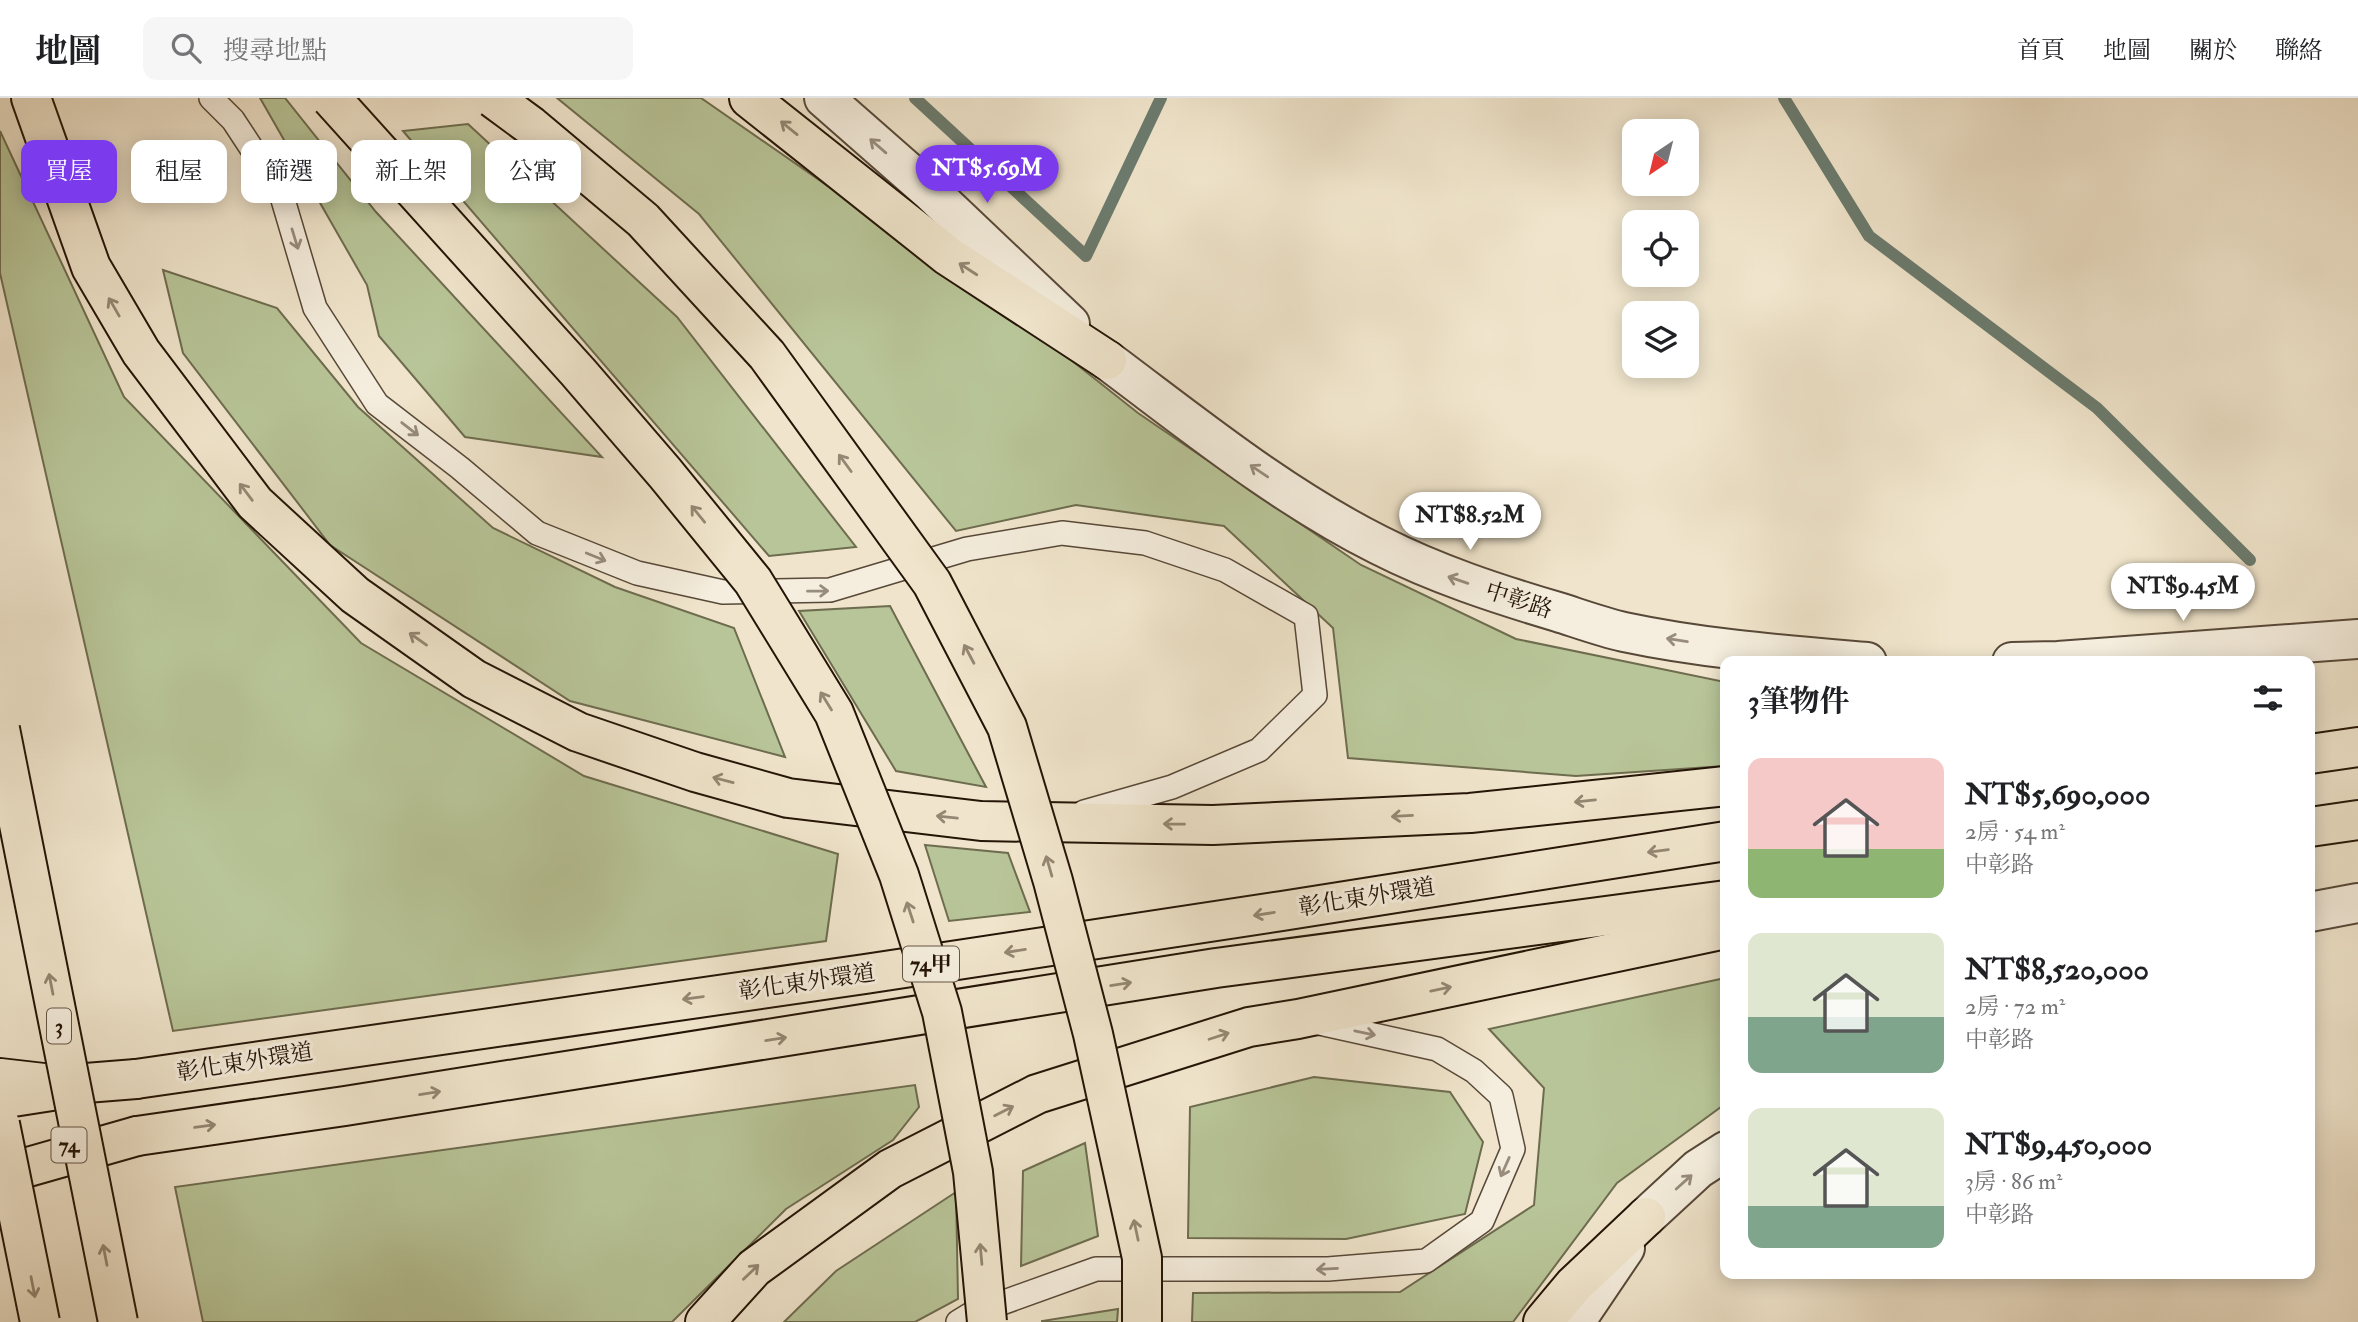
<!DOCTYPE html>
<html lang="zh-TW">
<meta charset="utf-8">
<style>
body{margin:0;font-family:"IM FELL Double Pica","Noto Serif TC",serif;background:#f6f6f6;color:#202124;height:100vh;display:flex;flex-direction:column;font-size:26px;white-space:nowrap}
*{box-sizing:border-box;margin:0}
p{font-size:23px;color:#757577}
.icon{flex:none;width:38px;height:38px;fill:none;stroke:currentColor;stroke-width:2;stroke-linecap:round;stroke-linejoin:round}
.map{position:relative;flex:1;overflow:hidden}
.details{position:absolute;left:1720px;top:558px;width:595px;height:623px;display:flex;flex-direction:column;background:#fff;border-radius:14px;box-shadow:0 4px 18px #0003}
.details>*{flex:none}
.hud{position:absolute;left:21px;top:42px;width:665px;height:63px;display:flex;gap:14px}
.needle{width:46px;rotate:215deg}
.fabs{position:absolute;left:1622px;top:21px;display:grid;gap:14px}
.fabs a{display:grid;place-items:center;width:77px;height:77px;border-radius:14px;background:#fff;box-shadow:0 4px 18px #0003;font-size:35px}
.price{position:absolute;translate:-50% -60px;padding:0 16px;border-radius:24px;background:#fff;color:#222;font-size:23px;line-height:46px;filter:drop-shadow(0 2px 4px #0008)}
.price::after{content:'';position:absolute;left:50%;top:42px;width:21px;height:16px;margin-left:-10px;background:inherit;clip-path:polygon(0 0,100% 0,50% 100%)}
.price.on{background:#7c3aed;color:#fff}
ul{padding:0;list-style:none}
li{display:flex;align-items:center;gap:21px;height:175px;padding:0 28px}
li span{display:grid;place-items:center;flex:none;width:196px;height:140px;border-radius:14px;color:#555}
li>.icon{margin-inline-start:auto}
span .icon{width:84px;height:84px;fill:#fffc;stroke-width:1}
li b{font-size:30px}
h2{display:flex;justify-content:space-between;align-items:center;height:84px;padding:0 28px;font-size:30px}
.pill{padding:0 24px;border-radius:14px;background:#fff;box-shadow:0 4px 18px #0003;font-size:24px;line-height:63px}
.pill.on{background:#7c3aed;color:#fff}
header{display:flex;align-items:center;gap:42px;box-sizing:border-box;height:98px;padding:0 35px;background:#fff;border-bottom:2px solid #e0e0e0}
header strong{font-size:33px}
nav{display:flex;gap:38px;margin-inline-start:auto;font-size:24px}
.search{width:490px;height:63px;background:#f6f6f6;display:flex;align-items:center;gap:18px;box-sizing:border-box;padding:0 24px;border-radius:14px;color:#757577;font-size:26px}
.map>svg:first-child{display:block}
</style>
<header>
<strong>地圖</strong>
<div class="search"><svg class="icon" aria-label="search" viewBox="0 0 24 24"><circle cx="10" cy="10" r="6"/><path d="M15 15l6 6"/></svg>搜尋地點</div>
<nav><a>首頁</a><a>地圖</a><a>關於</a><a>聯絡</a></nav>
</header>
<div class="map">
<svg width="2358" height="1224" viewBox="0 0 2358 1224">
<rect width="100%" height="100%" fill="#f0e5cc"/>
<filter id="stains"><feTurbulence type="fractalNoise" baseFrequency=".00286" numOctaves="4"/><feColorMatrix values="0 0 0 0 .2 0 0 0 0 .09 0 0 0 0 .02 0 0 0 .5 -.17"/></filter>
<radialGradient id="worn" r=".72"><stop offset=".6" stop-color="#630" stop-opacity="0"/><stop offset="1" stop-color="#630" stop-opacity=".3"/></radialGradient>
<g fill="#b8c598" stroke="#6e6c4f" stroke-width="2">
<polygon points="260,0 285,0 376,114 602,359 465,339 379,238 367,187"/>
<polygon points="557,0 701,0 1018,220 1138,315 1361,467 1516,541 1725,584 1725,668 1576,678 1348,660 1333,530 1224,428 1076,407 956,433 699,116"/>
<polygon points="468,26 677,219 856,449 769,458 403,33"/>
<polygon points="0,33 124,299 361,545 584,678 838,756 826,843 173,933 0,175"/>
<polygon points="163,172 277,210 358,309 493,430 615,489 734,530 785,659 570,603 330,447 183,255"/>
<polygon points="890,508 986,689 896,673 799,513"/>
<polygon points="925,747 1008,755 1030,814 949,823"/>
<polygon points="1725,880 1725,1006 1617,1085 1513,1224 1192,1224 1193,1195 1400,1194 1534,1107 1544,990 1489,931"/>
<polygon points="1314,979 1450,994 1483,1044 1465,1116 1346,1141 1188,1140 1190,1009"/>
<polygon points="915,987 919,1009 893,1042 786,1111 672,1224 203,1224 175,1089"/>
<polygon points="1085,1045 1098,1138 1021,1168 1023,1073"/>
<polygon points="956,1094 958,1201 915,1224 784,1224 836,1173"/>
<polygon points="1118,1211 1117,1224 1042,1224 1042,1223"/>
</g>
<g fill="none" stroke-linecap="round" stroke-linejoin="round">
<g stroke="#6b7b6e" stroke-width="12">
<polyline points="915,0 1086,158 1161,0"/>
<polyline points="1784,0 1869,138 2097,310 2250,462"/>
</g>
<defs>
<g id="service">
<polyline points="211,0 233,22 281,95 315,210 377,306 460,370 537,435 637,475 723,494 830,492 967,451 1062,435 1145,445 1225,472 1306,518 1315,597 1259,652 1172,689 1084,714"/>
<polyline points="958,1224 971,1216 1096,1171 1328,1171 1426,1163 1482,1123 1513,1051 1501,998 1474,973 1437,951 1315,924"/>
</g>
<g id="minor">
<polyline points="824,0 931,94 1070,226"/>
<polyline points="1575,1224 1625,1150"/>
</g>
<g id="tertiary">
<path d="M1107,262C1194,327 1281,398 1379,447C1436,476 1497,496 1558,514C1580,521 1602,529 1624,534C1704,551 1785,557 1867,564"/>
<polyline points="2012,564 2058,563 2358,541"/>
<polyline points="2310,814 2358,805"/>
<polyline points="1646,1119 1698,1071 1726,1053"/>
</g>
<g id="primary">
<polyline points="2310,656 2358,649"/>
<polyline points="2310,729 2358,722"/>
<polyline points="136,981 865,876 1282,813 1726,743"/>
<polyline points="137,1038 345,1008 1216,870 1726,802"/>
</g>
<polyline id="trunk" points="0,1001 58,992"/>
<g id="motorway">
<polyline points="31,0 91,169 141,254 255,405 355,497 474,581 578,634 695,674 788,700 981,723 1213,727 1470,715 1726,688"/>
<polyline points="749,0 948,158 1107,262"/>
<polyline points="0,980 61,987 136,981"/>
<polyline points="0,1077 137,1038"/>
<polyline points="705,1224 754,1170 890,1071 1037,996 1249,929 1298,921 1726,831"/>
<polyline points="1543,1224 1574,1187 1646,1119"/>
</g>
</defs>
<use href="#service" stroke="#574838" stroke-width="26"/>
<use href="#minor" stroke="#574838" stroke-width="42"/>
<use href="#tertiary" stroke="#574838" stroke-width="42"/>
<use href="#primary" stroke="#241406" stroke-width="42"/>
<use href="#trunk" stroke="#241406" stroke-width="42"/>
<use href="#motorway" stroke="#241406" stroke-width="42"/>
<use href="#service" stroke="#f5eede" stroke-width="23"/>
<use href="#minor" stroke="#f5eede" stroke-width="38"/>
<use href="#tertiary" stroke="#f5eede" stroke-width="38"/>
<use href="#primary" stroke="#f0e5cc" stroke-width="38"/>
<use href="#trunk" stroke="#f0e5cc" stroke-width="38"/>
<use href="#motorway" stroke="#f0e5cc" stroke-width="38"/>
<defs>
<g id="motorway-bridge">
<polyline points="331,0 578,274 665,375 753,483 834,615 899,777 942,914 973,1074 987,1224"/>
<polyline points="493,0 531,28 643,122 767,257 932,485 1007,629 1053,783 1093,936 1142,1160 1142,1224"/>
<polyline points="0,631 118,1224"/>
<polyline points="0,1026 40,1224"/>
</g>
</defs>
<use href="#motorway-bridge" stroke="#241406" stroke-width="42" stroke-linecap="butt"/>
<use href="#motorway-bridge" stroke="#f0e5cc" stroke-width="38"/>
</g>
<defs><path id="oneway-shaft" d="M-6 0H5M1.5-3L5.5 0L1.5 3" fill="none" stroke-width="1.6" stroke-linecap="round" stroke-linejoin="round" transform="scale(1.75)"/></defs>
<g stroke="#948773">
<use href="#oneway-shaft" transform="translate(789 30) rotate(-141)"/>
<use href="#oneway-shaft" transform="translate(968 171) rotate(-147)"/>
<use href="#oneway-shaft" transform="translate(114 209) rotate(-120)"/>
<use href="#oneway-shaft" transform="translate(845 365) rotate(-126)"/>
<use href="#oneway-shaft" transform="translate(246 394) rotate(-127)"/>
<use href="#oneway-shaft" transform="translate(698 416) rotate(-129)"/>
<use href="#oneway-shaft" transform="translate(418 541) rotate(-145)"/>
<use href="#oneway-shaft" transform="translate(969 556) rotate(-118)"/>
<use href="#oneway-shaft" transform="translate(826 603) rotate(-122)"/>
<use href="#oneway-shaft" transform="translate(723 682) rotate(-165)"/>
<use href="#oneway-shaft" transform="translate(1585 703) rotate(174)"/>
<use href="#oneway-shaft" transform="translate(1402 718) rotate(177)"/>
<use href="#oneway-shaft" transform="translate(947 719) rotate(-174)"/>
<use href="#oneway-shaft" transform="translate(1174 726) rotate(-179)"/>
<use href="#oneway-shaft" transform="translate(1658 753) rotate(172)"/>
<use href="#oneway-shaft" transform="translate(1049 768) rotate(-106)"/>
<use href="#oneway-shaft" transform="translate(910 814) rotate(-108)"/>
<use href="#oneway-shaft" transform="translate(1264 816) rotate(171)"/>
<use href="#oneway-shaft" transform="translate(1015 853) rotate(171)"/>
<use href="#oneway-shaft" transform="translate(51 886) rotate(-101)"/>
<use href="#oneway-shaft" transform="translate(1121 886) rotate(-9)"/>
<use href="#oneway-shaft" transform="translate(1441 891) rotate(-12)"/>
<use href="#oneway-shaft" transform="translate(693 900) rotate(172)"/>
<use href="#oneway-shaft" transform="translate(1219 938) rotate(-18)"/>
<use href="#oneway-shaft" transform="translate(776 941) rotate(-9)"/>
<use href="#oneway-shaft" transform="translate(430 995) rotate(-9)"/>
<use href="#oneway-shaft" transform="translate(1004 1013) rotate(-27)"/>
<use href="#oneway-shaft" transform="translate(205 1028) rotate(-8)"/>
<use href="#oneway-shaft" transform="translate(1136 1132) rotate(-102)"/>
<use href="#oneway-shaft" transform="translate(981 1156) rotate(-95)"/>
<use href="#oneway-shaft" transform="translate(105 1157) rotate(-101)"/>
<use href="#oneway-shaft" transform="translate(751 1174) rotate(-44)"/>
<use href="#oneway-shaft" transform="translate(33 1189) rotate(79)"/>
</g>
<g stroke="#978c7d">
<use href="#oneway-shaft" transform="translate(878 48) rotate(-139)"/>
<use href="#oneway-shaft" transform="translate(295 141) rotate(73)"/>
<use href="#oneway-shaft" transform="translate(410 331) rotate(38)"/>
<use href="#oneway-shaft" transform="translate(1259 373) rotate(-146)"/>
<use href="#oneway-shaft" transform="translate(596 459) rotate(22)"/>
<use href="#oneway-shaft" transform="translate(1458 482) rotate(-161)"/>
<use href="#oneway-shaft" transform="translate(818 493) rotate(-1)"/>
<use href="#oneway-shaft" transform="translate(1677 542) rotate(-171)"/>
<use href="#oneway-shaft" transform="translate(1365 935) rotate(12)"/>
<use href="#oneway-shaft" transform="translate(1505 1069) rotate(114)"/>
<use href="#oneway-shaft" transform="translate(1684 1084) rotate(-42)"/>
<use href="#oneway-shaft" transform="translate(1327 1171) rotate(177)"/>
</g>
<g text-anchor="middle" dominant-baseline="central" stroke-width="6" stroke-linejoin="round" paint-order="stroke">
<g fill="#f5eede" stroke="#635547" stroke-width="2">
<rect x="903" y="848.5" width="56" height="35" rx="5"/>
<rect x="47" y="910.5" width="24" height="35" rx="5"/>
<rect x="51.5" y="1029.5" width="35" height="35" rx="5"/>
</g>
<g font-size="21" font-weight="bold" fill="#241406">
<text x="931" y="866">74甲</text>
<text x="59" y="928">3</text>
<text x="69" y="1047">74</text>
</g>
<g font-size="23" fill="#241406" stroke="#f5eede">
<text transform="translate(1519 502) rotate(18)">中彰路</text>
<text transform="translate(1367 799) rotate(-9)">彰化東外環道</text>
<text transform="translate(807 884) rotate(-8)">彰化東外環道</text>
<text transform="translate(245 964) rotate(-9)">彰化東外環道</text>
</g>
</g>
<rect width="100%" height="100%" filter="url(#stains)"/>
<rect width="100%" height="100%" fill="url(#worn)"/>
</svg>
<div class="fabs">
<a><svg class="needle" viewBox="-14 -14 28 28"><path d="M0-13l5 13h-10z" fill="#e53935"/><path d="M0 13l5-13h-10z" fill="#757577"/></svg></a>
<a><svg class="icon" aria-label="locate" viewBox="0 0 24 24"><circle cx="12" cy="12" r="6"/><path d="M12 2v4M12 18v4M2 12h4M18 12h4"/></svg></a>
<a><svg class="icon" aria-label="layers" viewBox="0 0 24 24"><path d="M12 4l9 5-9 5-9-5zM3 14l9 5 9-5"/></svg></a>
</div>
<b class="price on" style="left:987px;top:107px">NT$5.69M</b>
<b class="price" style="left:1470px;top:454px">NT$8.52M</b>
<b class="price" style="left:2183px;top:525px">NT$9.45M</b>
<div class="hud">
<a class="pill on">買屋</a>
<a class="pill">租屋</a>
<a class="pill">篩選</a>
<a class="pill">新上架</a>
<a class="pill">公寓</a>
</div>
<section class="details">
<h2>3筆物件<svg class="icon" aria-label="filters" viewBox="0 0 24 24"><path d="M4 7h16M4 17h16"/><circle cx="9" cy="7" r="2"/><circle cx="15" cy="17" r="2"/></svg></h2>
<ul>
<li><span style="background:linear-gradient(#f6c9c9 65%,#8fb573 0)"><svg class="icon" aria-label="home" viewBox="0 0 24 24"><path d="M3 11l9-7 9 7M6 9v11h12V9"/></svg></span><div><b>NT$5,690,000</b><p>2房 · 54 m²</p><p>中彰路</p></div></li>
<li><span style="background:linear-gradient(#dfe7d0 60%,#7fa58c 0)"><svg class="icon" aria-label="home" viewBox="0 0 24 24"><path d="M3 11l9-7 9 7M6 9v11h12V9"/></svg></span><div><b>NT$8,520,000</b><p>2房 · 72 m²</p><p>中彰路</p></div></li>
<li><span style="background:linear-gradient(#dfe7d0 70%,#7fa58c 0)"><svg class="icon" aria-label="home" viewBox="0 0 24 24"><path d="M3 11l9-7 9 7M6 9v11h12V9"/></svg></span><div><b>NT$9,450,000</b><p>3房 · 86 m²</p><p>中彰路</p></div></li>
</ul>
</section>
</div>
